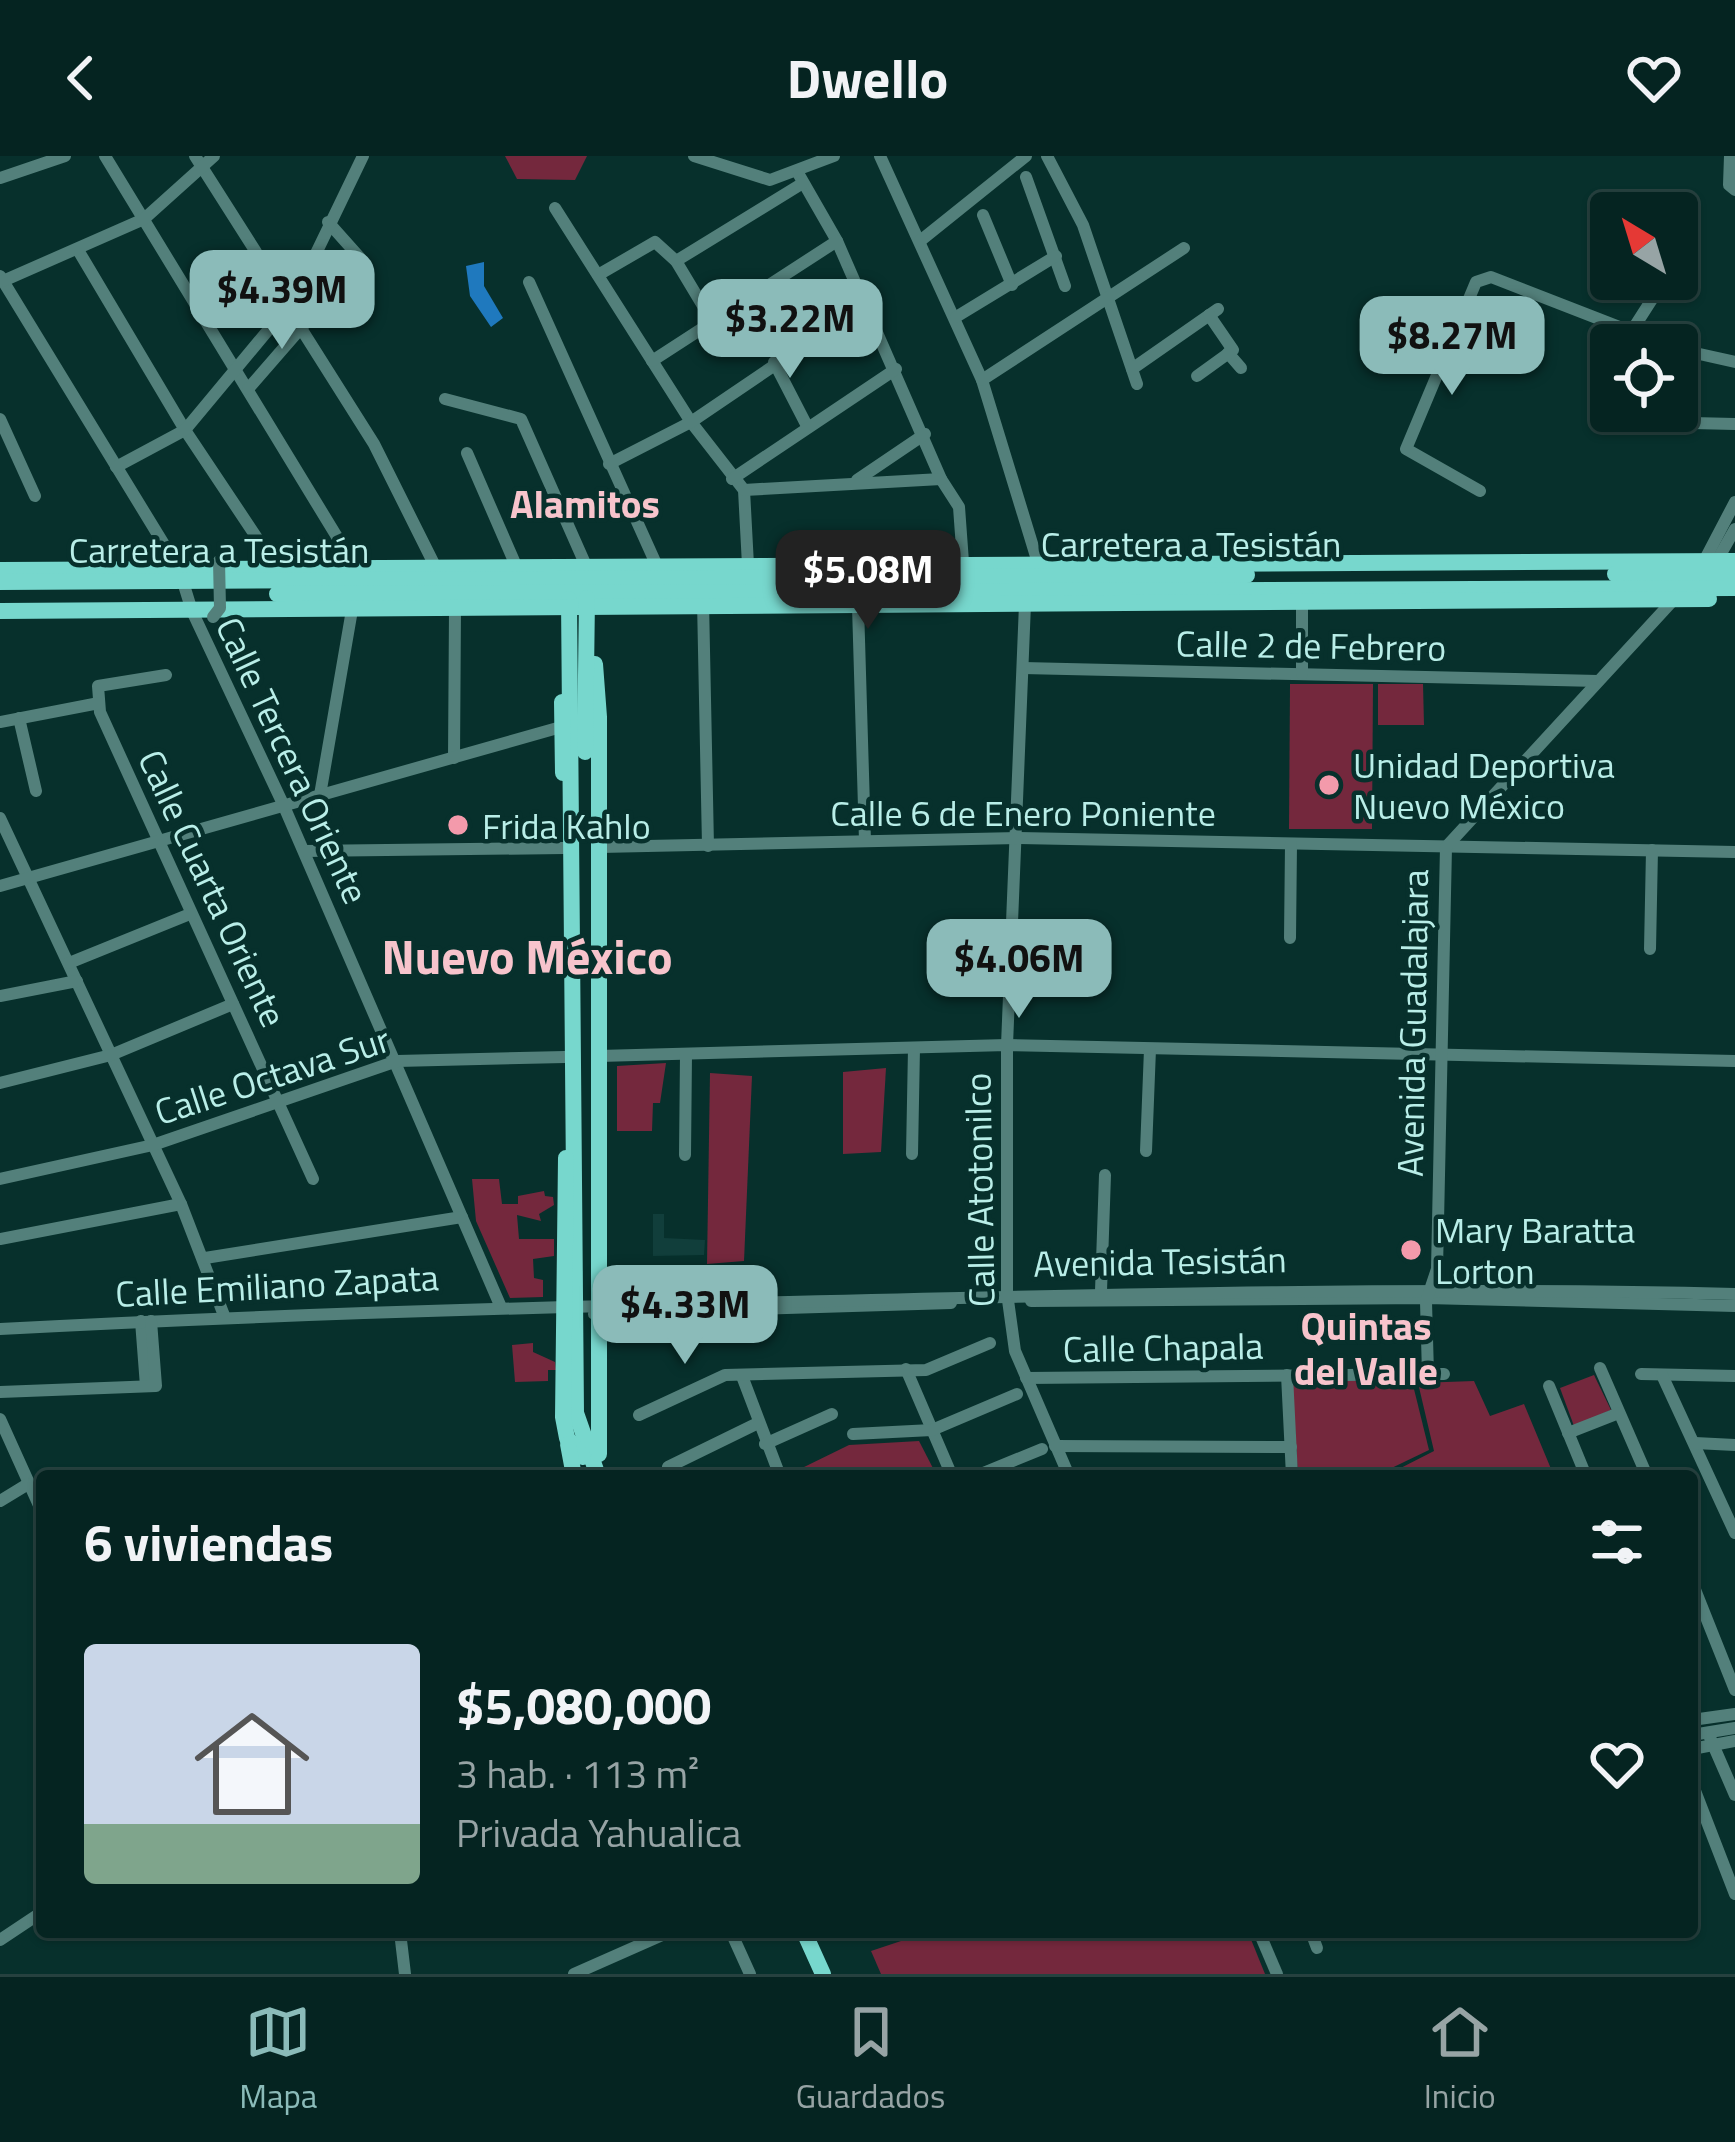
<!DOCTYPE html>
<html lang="es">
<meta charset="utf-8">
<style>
body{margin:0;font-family:"Titillium Web",sans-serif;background:#13302e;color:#f1f3f6;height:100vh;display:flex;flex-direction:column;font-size:45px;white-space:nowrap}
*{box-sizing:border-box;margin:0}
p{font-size:39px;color:#97a4a5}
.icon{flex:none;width:66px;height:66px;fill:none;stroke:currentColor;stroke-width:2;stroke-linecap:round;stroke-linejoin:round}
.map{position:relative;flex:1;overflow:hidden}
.drawer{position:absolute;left:36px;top:1314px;width:1662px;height:468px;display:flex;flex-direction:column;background:#052421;border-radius:12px;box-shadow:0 3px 9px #0004,0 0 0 3px #26413f}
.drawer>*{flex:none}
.needle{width:78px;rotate:322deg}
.tools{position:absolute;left:1590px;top:36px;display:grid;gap:24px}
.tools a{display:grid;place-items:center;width:108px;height:108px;border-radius:12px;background:#052421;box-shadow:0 3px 9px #0004,0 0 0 3px #26413f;font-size:60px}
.price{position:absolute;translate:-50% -102px;padding:0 27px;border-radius:24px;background:#8bbbb9;color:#111;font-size:39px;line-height:78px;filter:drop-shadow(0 3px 6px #0008)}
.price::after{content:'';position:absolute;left:50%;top:72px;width:36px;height:27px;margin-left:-18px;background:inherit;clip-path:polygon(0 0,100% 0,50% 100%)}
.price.current{background:#222;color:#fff}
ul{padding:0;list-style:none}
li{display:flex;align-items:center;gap:36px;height:300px;padding:0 48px}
li span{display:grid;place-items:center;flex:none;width:336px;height:240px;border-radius:12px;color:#555}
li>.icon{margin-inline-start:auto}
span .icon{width:144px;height:144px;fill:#fffc;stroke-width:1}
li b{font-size:51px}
h2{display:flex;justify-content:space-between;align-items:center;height:144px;padding:0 48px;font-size:51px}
header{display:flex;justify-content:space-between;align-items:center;height:156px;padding:0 48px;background:#052421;font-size:54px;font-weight:700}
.menu{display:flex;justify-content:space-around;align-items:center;height:168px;border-top:3px solid #26413f;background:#052421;font-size:33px;color:#97a4a5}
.menu a{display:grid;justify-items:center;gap:6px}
.menu .current{color:#8bbbb9}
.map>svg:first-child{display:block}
</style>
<header><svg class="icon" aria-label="back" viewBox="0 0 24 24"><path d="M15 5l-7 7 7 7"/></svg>Dwello<svg class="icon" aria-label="heart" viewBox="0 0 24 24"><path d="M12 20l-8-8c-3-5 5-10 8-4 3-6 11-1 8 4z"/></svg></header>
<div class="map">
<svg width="1735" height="1818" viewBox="0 0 1735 1818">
<rect width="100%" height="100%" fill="#07302c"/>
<polygon fill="#113e3b" points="653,1058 664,1058 664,1082 705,1084 704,1099 653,1100"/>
<g fill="#74283d">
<polygon points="505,0 587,0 575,24 517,23"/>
<polygon points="1290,528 1373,528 1372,673 1289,673"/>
<polygon points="1378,528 1423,528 1424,569 1378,569"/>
<polygon points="666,907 660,947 653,947 652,975 617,975 617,910"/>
<polygon points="886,912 881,996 843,998 843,916"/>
<polygon points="710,917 752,920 744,1105 707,1108"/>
<polygon points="472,1023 499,1023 502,1048 518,1048 518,1040 544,1035 545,1040 553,1041 554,1049 539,1058 541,1065 517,1059 519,1083 554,1083 554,1100 533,1103 534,1122 543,1124 543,1141 510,1142 476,1065"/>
<polygon points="533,1187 533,1196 555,1206 556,1214 548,1214 548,1225 515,1226 512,1189"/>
<polygon points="1594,1219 1611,1254 1574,1270 1560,1232"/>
<polygon points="1292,1224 1412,1225 1429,1294 1375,1320 1298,1320"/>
<polygon points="1474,1225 1490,1260 1524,1248 1554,1320 1385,1320 1434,1295 1418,1227"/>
<polygon points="919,1285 937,1320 803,1320 800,1313 849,1289"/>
<polygon points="928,1776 1248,1776 1265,1818 881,1818 871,1795"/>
</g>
<polygon fill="#1f79be" points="484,106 484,130 503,162 491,171 470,140 466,110"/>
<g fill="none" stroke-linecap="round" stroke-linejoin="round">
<g stroke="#53807b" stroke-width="12">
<polyline points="105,0 356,412"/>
<polyline points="195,0 256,96"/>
<polyline points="694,0 770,24 834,0"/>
<polyline points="880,0 982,224 1038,407"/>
<polyline points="1047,0 1083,69 1137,228"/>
<polyline points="1730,0 1729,29 1735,34"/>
<polyline points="798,17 837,85 941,323 959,351 963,406"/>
<polyline points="1026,21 1065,130"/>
<polyline points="0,22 65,0"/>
<polyline points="555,52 691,266 744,334 748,409"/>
<polyline points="983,59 1012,129"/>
<polyline points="920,85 1026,0"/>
<polyline points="78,94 185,274 277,412"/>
<polyline points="676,105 803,27"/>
<polyline points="1677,107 1685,96"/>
<polyline points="598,119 655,86 676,105 712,165"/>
<polyline points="0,120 179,413 192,455 283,648 500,1149"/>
<polyline points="3,125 144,63 214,0"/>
<polyline points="529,126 657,410"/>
<polyline points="956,161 1056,100"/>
<polyline points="302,174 374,288 435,410"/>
<polyline points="1631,176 1665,123"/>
<polyline points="1677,193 1735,206"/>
<polyline points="1228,197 1241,212"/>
<polyline points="652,205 837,85"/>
<polyline points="774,206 807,270"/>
<polyline points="1132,213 1218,153"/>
<polyline points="1197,220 1233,194 1209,159"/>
<polyline points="982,224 1184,92"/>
<polyline points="248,233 361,103 328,66"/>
<polyline points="445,243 521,263 587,412"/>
<polyline points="0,263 35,340"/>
<polyline points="1606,265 1735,268"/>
<polyline points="467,297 517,412"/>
<polyline points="609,308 691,266 865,148"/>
<polyline points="116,311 185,274 294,143 363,0"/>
<polyline points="732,323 896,213"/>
<polyline points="857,324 925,278"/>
<polyline points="744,334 941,323"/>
<polyline points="1480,335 1406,293 1476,126 1491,121 1666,189"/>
<polyline points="1715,408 1735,373"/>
<polyline points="1702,409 1735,346"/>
<polyline points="703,445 708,690"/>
<polyline points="1025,448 1007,889 1007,1137 1015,1195 1069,1320"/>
<polyline points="858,450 865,685"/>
<polyline points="1023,512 1598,525"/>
<polyline points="1302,518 1302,446"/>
<polyline points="166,519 98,530 100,556 313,1023"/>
<polyline points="19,562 36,635"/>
<polyline points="0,566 99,547"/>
<polyline points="454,602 455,453"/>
<polyline points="320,639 352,454"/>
<polyline points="0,662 181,1048 225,1162"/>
<polyline points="600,691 1019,682 1735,696"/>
<polyline points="304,695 564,692"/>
<polyline points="0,730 561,571"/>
<polyline points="1290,782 1291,688"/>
<polyline points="1650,793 1652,694"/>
<polyline points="69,807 190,758"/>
<polyline points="0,840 77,825"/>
<polyline points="599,900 1007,889 1735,905"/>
<polyline points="0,927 111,899 233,848"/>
<polyline points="1146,995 1150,893"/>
<polyline points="912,998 914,892"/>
<polyline points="685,999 686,898"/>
<polyline points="0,1023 153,989 397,905 565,901"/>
<polyline points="0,1083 181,1048"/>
<polyline points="205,1102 462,1061"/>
<polyline points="1101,1135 1105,1019"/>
<polyline points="1031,1145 1427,1142 1735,1150"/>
<polyline points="594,1158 951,1147"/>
<polyline points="141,1165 146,1230"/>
<path d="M0,1173C203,1162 406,1155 608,1150C984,1142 1359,1129 1735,1138"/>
<polyline points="1600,1212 1647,1320"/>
<polyline points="906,1213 952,1320"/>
<polyline points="1428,1218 1426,1146 1437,1113 1446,691 1678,439"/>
<polyline points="1641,1218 1735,1220"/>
<polyline points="1287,1219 1292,1320"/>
<polyline points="1662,1219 1735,1377"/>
<polyline points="742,1220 780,1320"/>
<polyline points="1026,1222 1444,1218"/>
<polyline points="1549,1230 1586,1320"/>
<polyline points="0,1236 156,1230 151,1165"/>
<polyline points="639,1259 725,1219 926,1214 990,1187"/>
<polyline points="0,1263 42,1356"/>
<polyline points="1568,1277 1619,1257"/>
<polyline points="853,1278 932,1274 1017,1238"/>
<polyline points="1695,1287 1735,1289"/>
<polyline points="765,1288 832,1258"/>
<polyline points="1055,1290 1291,1291"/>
<polyline points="668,1311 756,1268"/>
<polyline points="976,1320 1042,1293"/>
<polyline points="0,1345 28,1328"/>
<polyline points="1692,1426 1735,1534"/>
<polyline points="1692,1564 1735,1558"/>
<polyline points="1708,1577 1735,1639"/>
<polyline points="1692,1579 1735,1572"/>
<polyline points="1692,1593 1735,1585"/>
<polyline points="1692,1627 1735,1738"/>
<polyline points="400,1776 405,1818"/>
<polyline points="731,1776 750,1818"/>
<polyline points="1259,1776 1277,1818"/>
<polyline points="1311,1776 1317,1792"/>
<polyline points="0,1784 42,1756"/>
<polyline points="574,1818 669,1776"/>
</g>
<g stroke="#77d7cd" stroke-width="16">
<polyline points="0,414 1735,405"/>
<polyline points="1615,418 1735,418"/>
<polyline points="0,426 1247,419"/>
<polyline points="277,438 1735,432"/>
<polyline points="569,443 576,1257 598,1320"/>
<polyline points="0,455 1709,443"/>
<polyline points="595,508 599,561 599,1298"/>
<polyline points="562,546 563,617"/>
<polyline points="585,596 587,442"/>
<polyline points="566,1002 563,1261 567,1282 583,1301"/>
<polyline points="568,1288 574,1320"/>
<polyline points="804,1776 823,1818"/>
</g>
<polyline stroke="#53807b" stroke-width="12" points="213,461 220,452 219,405"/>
</g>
<g fill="#f39aab" stroke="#07302c" stroke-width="4.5">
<circle cx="1329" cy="629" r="12"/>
<circle cx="458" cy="669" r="12"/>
<circle cx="1411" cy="1094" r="12"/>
</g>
<g text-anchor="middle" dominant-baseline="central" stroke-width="9" stroke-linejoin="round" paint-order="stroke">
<g font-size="36" fill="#b9eee8" stroke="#07302c">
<text x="1191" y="387">Carretera a Tesistán</text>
<text x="219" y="393">Carretera a Tesistán</text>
<text transform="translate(1311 489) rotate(1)">Calle 2 de Febrero</text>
<text transform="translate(293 604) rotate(65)">Calle Tercera Oriente</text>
<text x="1023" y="656">Calle 6 de Enero Poniente</text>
<text transform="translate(213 732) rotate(65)">Calle Cuarta Oriente</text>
<text transform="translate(1412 867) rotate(-89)">Avenida Guadalajara</text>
<text transform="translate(272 919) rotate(-18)">Calle Octava Sur</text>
<text transform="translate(979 1034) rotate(-91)">Calle Atotonilco</text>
<text transform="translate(1160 1105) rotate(-1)">Avenida Tesistán</text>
<text transform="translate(277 1129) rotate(-3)">Calle Emiliano Zapata</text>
<text transform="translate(1163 1191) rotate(-1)">Calle Chapala</text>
</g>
<g font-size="36" fill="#b9eee8" stroke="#07302c" text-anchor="start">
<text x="1353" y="608">Unidad Deportiva<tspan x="1353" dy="41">Nuevo México</tspan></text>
<text x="482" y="669">Frida Kahlo</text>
<text x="1435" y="1073">Mary Baratta<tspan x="1435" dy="41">Lorton</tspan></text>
</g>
<g font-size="39" font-weight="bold" fill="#f7c4cc" stroke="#07302c">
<text x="585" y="347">Alamitos</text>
<text x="1366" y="1169">Quintas<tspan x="1366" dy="45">del Valle</tspan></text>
</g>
<g font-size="48" font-weight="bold" fill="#f7c4cc" stroke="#07302c">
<text x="527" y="800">Nuevo México</text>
</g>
</g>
</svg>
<div class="tools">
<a><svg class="needle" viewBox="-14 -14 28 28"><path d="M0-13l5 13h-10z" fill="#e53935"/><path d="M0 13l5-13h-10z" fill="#97a4a5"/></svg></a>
<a><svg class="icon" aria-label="locate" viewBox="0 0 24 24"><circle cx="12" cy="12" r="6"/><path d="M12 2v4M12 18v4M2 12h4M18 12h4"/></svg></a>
</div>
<b class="price" style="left:282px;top:196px">$4.39M</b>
<b class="price" style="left:790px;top:225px">$3.22M</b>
<b class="price" style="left:1452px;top:242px">$8.27M</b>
<b class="price current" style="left:868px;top:476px">$5.08M</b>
<b class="price" style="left:1019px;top:865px">$4.06M</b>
<b class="price" style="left:685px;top:1211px">$4.33M</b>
<section class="drawer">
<h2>6 viviendas<svg class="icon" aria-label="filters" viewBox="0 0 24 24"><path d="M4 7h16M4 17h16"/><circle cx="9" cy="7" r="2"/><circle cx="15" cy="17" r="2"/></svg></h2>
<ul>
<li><span style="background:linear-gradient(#c9d6e8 75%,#7fa58c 0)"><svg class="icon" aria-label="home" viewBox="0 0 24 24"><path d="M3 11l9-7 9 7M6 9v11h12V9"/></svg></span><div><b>$5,080,000</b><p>3 hab. · 113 m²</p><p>Privada Yahualica</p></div><svg class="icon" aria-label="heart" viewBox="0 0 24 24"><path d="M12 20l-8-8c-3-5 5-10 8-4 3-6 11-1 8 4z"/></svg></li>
</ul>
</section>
</div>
<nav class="menu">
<a class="current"><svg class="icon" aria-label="map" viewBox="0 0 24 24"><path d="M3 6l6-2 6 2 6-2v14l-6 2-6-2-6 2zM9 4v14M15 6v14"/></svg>Mapa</a>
<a><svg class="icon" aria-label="saved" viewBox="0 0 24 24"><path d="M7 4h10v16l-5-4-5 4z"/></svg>Guardados</a>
<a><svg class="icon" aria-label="home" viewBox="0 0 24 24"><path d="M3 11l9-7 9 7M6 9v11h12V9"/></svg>Inicio</a>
</nav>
